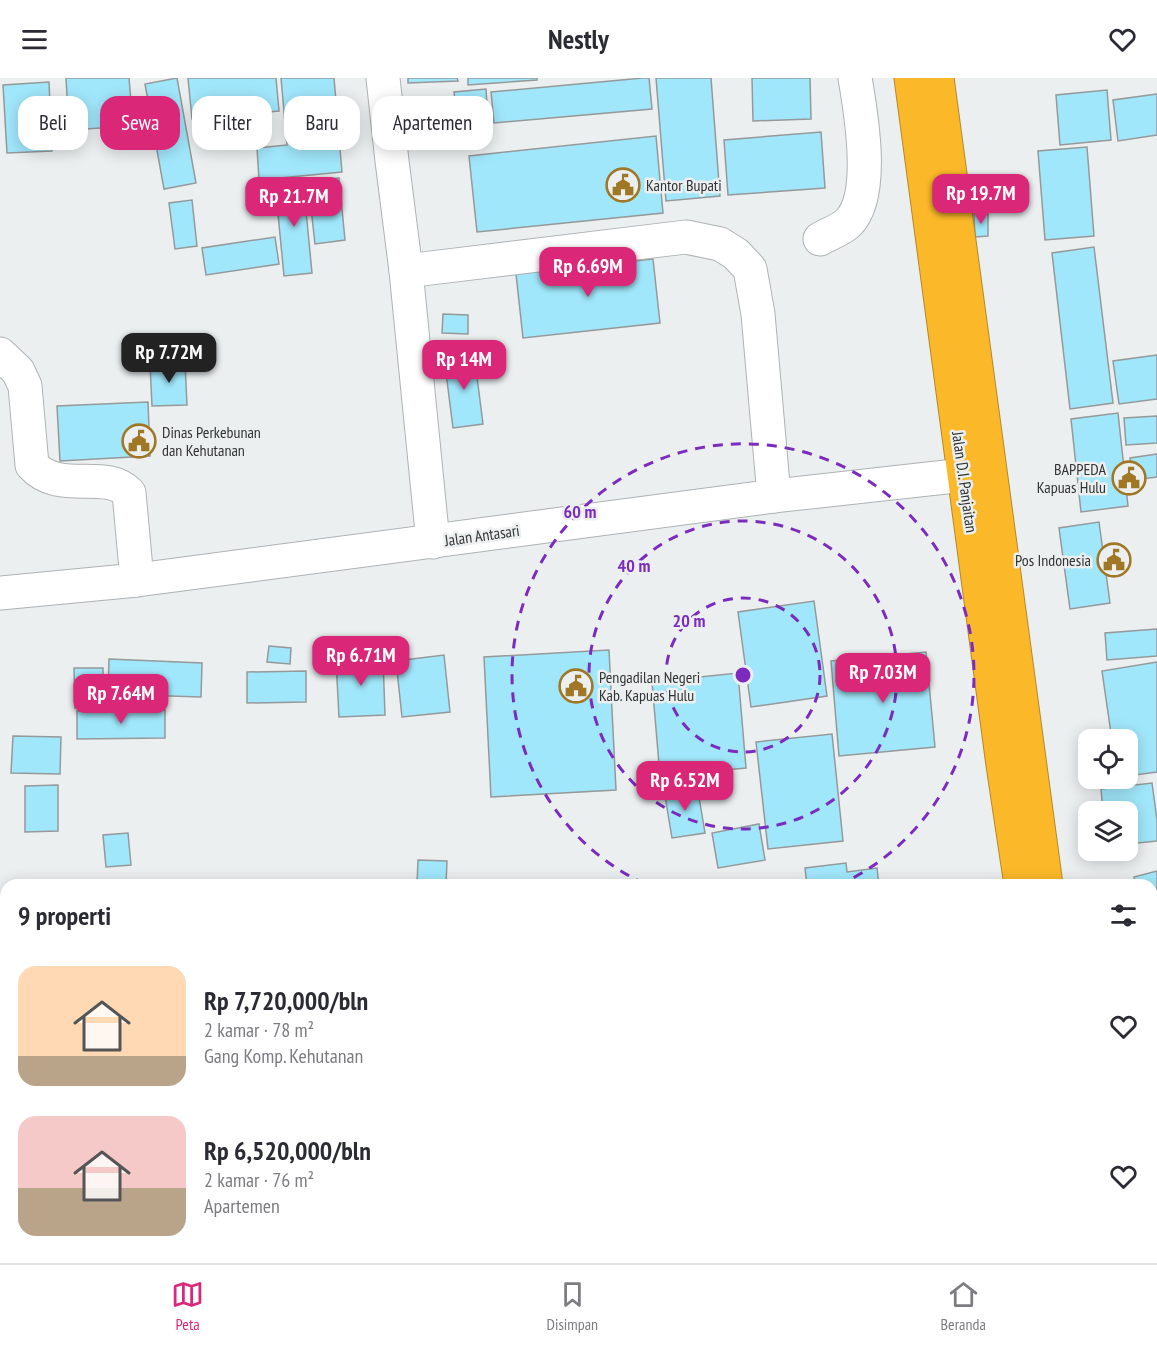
<!DOCTYPE html>
<html lang="id">
<meta charset="utf-8">
<style>
body{margin:0;font-family:"PT Sans Narrow",sans-serif;background:#f7f7f7;color:#2b2b33;height:100vh;display:flex;flex-direction:column;font-size:22px;white-space:nowrap}
*{box-sizing:border-box;margin:0}
p{font-size:20px;color:#7c7c81}
.icon{flex:none;width:33px;height:33px;fill:none;stroke:currentColor;stroke-width:2;stroke-linecap:round;stroke-linejoin:round}
.map{position:relative;flex:1;overflow:hidden}
.side{position:absolute;left:0px;top:801px;width:1158px;height:384px;display:flex;flex-direction:column;background:#fff;border-radius:18px 18px 0 0;box-shadow:0 3px 15px #0003}
.side>*{flex:none}
.guide{position:absolute;left:18px;top:18px;width:600px;height:54px;display:flex;gap:12px}
.buttons{position:absolute;left:1078px;top:651px;display:grid;gap:12px}
.buttons a{display:grid;place-items:center;width:60px;height:60px;border-radius:12px;background:#fff;box-shadow:0 3px 15px #0003;font-size:30px}
.price{position:absolute;translate:-50% -51px;padding:0 14px;border-radius:12px;background:#db2777;color:#fff;font-size:20px;line-height:39px;filter:drop-shadow(0 2px 3px #0008)}
.price::after{content:'';position:absolute;left:50%;top:36px;width:18px;height:14px;margin-left:-9px;background:inherit;clip-path:polygon(0 0,100% 0,50% 100%)}
.price.current{background:#222;color:#fff}
ul{padding:0;list-style:none}
li{display:flex;align-items:center;gap:18px;height:150px;padding:0 18px}
li span{display:grid;place-items:center;flex:none;width:168px;height:120px;border-radius:18px;color:#555}
li>.icon{margin-inline-start:auto}
span .icon{width:72px;height:72px;fill:#fffc;stroke-width:1}
li b{font-size:26px}
h2{display:flex;justify-content:space-between;align-items:center;height:72px;padding:0 18px;font-size:26px}
.pill{padding:0 21px;border-radius:18px;background:#fff;box-shadow:0 3px 15px #0003;font-size:21px;line-height:54px}
.pill.current{background:#db2777;color:#fff}
header{display:flex;justify-content:space-between;align-items:center;height:78px;padding:0 18px;background:#fff;font-size:27px;font-weight:800}
.tabs{display:flex;justify-content:space-around;align-items:center;height:84px;border-top:2px solid #e1e1e2;background:#fff;font-size:16px;color:#7c7c81}
.tabs a{display:grid;justify-items:center;gap:3px}
.tabs .current{color:#db2777}
.map>svg:first-child{display:block}
</style>
<header><svg class="icon" aria-label="menu" viewBox="0 0 24 24"><path d="M4 6h16M4 12h16M4 18h16"/></svg>Nestly<svg class="icon" aria-label="heart" viewBox="0 0 24 24"><path d="M12 20l-8-8c-3-5 5-10 8-4 3-6 11-1 8 4z"/></svg></header>
<div class="map">
<svg width="1157" height="1185" viewBox="0 0 1157 1185">
<rect width="100%" height="100%" fill="#ebeff0"/>
<g fill="#a1e7fb" stroke="#95999a" stroke-width="1.5">
<polygon points="66,0 129,0 133,48 69,52"/>
<polygon points="177,0 196,105 164,111 145,6"/>
<polygon points="188,0 276,0 279,33 192,41"/>
<polygon points="281,0 334,0 342,94 259,102 257,70 287,67"/>
<polygon points="408,0 457,0 458,3 408,5"/>
<polygon points="468,0 537,0 537,2 468,7"/>
<polygon points="643,0 649,0 652,31 494,45 491,14"/>
<polygon points="656,0 711,0 720,118 666,123"/>
<polygon points="752,0 810,0 811,41 753,43"/>
<polygon points="49,4 52,73 7,75 3,7"/>
<polygon points="486,11 488,42 457,44 454,14"/>
<polygon points="1107,12 1111,62 1060,67 1056,17"/>
<polygon points="1157,16 1157,57 1118,63 1113,22"/>
<polygon points="451,23 455,59 432,62 429,25"/>
<polygon points="821,54 825,110 728,117 724,62"/>
<polygon points="656,58 663,135 477,154 469,78"/>
<polygon points="1087,69 1094,158 1045,162 1038,73"/>
<polygon points="339,100 345,162 315,166 308,103"/>
<polygon points="303,102 312,195 284,198 275,105"/>
<polygon points="192,122 197,168 175,171 169,125"/>
<polygon points="974,136 988,136 988,158 975,159"/>
<polygon points="275,159 279,186 206,197 202,170"/>
<polygon points="1094,169 1113,325 1070,331 1052,175"/>
<polygon points="653,181 660,245 523,260 516,196"/>
<polygon points="443,236 468,237 468,256 442,255"/>
<polygon points="474,275 483,346 453,350 444,279"/>
<polygon points="1157,277 1157,321 1119,326 1113,283"/>
<polygon points="185,284 187,327 152,328 150,286"/>
<polygon points="148,324 150,378 60,383 57,328"/>
<polygon points="1118,335 1128,428 1081,434 1071,341"/>
<polygon points="1157,338 1157,365 1126,367 1124,340"/>
<polygon points="1157,376 1157,399 1133,402 1130,380"/>
<polygon points="1099,444 1110,525 1070,531 1059,450"/>
<polygon points="814,523 827,618 751,629 738,534"/>
<polygon points="1157,551 1157,578 1107,582 1105,555"/>
<polygon points="269,568 291,570 290,586 267,584"/>
<polygon points="609,572 616,712 491,719 484,579"/>
<polygon points="926,574 935,669 839,678 831,583"/>
<polygon points="444,577 450,634 402,639 396,583"/>
<polygon points="383,580 385,637 339,639 336,582"/>
<polygon points="109,581 202,585 201,619 108,616"/>
<polygon points="1157,584 1157,694 1128,698 1128,662 1112,662 1102,593"/>
<polygon points="74,590 103,590 103,630 75,630"/>
<polygon points="306,593 306,624 247,625 247,594"/>
<polygon points="738,595 746,690 660,698 652,604"/>
<polygon points="165,632 165,660 77,661 77,633"/>
<polygon points="832,656 843,763 768,771 756,664"/>
<polygon points="13,658 61,659 60,696 11,695"/>
<polygon points="1152,705 1157,742 1157,763 1128,766 1128,734 1103,734 1101,711"/>
<polygon points="58,707 58,753 25,754 25,708"/>
<polygon points="697,707 705,755 672,760 664,712"/>
<polygon points="759,746 765,782 718,790 712,755"/>
<polygon points="128,755 131,787 106,789 103,757"/>
<polygon points="418,782 447,783 446,807 417,807"/>
<polygon points="846,785 847,794 877,790 879,807 807,807 805,790"/>
<polygon points="1157,793 1157,851 1152,852 1152,807 1136,807 1134,799"/>
<rect x="109" y="803" width="22" height="4"/>
<rect x="561" y="1179" width="53" height="6"/>
<rect x="921" y="1179" width="71" height="6"/>
</g>
<g fill="none" stroke-linecap="round" stroke-linejoin="round">
<defs>
<g id="minor">
<polyline points="383,0 392,83 406,193 433,464"/>
<path d="M820,161C828,156 841,152 848,145C876,118 861,35 855,0"/>
<polyline points="406,193 686,159 720,166 736,176 750,191 758,236 774,418"/>
<path d="M0,276L18,293L25,308L32,387C60,418 105,390 129,415L137,502"/>
<polyline points="0,515 137,502 774,418 964,397"/>
<polyline points="660,1181 700,1179"/>
</g>
<g id="highway">
<polyline points="911,0 1003,687 1021,807"/>
<polyline points="937,0 1046,807"/>
<polyline points="1069,1179 1070,1185"/>
<polyline points="1098,1179 1099,1185"/>
</g>
</defs>
<use href="#minor" stroke="#aeb2b4" stroke-width="35"/>
<use href="#highway" stroke="#b4892c" stroke-width="35"/>
<use href="#minor" stroke="#fff" stroke-width="33"/>
<use href="#highway" stroke="#fbb828" stroke-width="33"/>
</g>
<g fill="none" stroke="#7b2cbf" stroke-width="3" stroke-dasharray="10 8">
<circle cx="743" cy="597" r="77"/>
<circle cx="743" cy="597" r="154"/>
<path d="M645 806A231 231 0 1 1 841 806"/>
</g>
<defs>
<symbol id="civic-ring" viewBox="-11 -11 22 22"><circle r="9.5" fill="#ebeff0" stroke="#a07725" stroke-width="1.5"/><path d="M-.6-6.5H3V-4.5H.6V-3L4-1V1h2V6H-6V1h2V-1L-.6-3ZM-1.2 2.5V6h2.4V2.5Z" fill="#a07725"/></symbol>
</defs>
<g fill-rule="evenodd">
<use href="#civic-ring" x="604" y="88" width="38" height="38"/>
<use href="#civic-ring" x="120" y="344" width="38" height="38"/>
<use href="#civic-ring" x="1110" y="381" width="38" height="38"/>
<use href="#civic-ring" x="1095" y="463" width="38" height="38"/>
<use href="#civic-ring" x="557" y="589" width="38" height="38"/>
</g>
<g text-anchor="middle" dominant-baseline="central" stroke-width="5" stroke-linejoin="round" paint-order="stroke">
<g font-size="16" fill="#313333" stroke="#ebeff0" text-anchor="start">
<text x="646" y="107">Kantor Bupati</text>
<text x="162" y="354">Dinas Perkebunan<tspan x="162" dy="18">dan Kehutanan</tspan></text>
<text x="1106" y="391" text-anchor="end">BAPPEDA<tspan x="1106" dy="18">Kapuas Hulu</tspan></text>
<text x="1091" y="482" text-anchor="end">Pos Indonesia</text>
<text x="599" y="599">Pengadilan Negeri<tspan x="599" dy="18">Kab. Kapuas Hulu</tspan></text>
</g>
<g font-size="16" fill="#313333" stroke="#ebeff0">
<text transform="translate(965 404) rotate(82)">Jalan D.I. Panjaitan</text>
<text transform="translate(482 457) rotate(-8)">Jalan Antasari</text>
</g>
</g>
<circle cx="743" cy="597" r="9" fill="#7b2cbf" stroke="#ebeff0" stroke-width="3"/>
<g font-size="18" text-anchor="middle" font-weight="bold" fill="#7b2cbf" stroke="#ebeff0" stroke-width="5" stroke-linejoin="round" paint-order="stroke">
<text x="580" y="440">60 m</text>
<text x="634" y="494">40 m</text>
<text x="689" y="549">20 m</text>
</g>
</svg>
<div class="buttons">
<a><svg class="icon" aria-label="locate" viewBox="0 0 24 24"><circle cx="12" cy="12" r="6"/><path d="M12 2v4M12 18v4M2 12h4M18 12h4"/></svg></a>
<a><svg class="icon" aria-label="layers" viewBox="0 0 24 24"><path d="M12 4l9 5-9 5-9-5zM3 14l9 5 9-5"/></svg></a>
</div>
<b class="price" style="left:981px;top:147px">Rp 19.7M</b>
<b class="price" style="left:294px;top:150px">Rp 21.7M</b>
<b class="price" style="left:588px;top:220px">Rp 6.69M</b>
<b class="price current" style="left:169px;top:306px">Rp 7.72M</b>
<b class="price" style="left:464px;top:313px">Rp 14M</b>
<b class="price" style="left:361px;top:609px">Rp 6.71M</b>
<b class="price" style="left:883px;top:626px">Rp 7.03M</b>
<b class="price" style="left:121px;top:647px">Rp 7.64M</b>
<b class="price" style="left:685px;top:734px">Rp 6.52M</b>
<div class="guide">
<a class="pill">Beli</a>
<a class="pill current">Sewa</a>
<a class="pill">Filter</a>
<a class="pill">Baru</a>
<a class="pill">Apartemen</a>
</div>
<section class="side">
<h2>9 properti<svg class="icon" aria-label="filters" viewBox="0 0 24 24"><path d="M4 7h16M4 17h16"/><circle cx="9" cy="7" r="2"/><circle cx="15" cy="17" r="2"/></svg></h2>
<ul>
<li><span style="background:linear-gradient(#ffd9b3 75%,#b9a48a 0)"><svg class="icon" aria-label="home" viewBox="0 0 24 24"><path d="M3 11l9-7 9 7M6 9v11h12V9"/></svg></span><div><b>Rp 7,720,000/bln</b><p>2 kamar · 78 m²</p><p>Gang Komp. Kehutanan</p></div><svg class="icon" aria-label="heart" viewBox="0 0 24 24"><path d="M12 20l-8-8c-3-5 5-10 8-4 3-6 11-1 8 4z"/></svg></li>
<li><span style="background:linear-gradient(#f6c9c9 60%,#b9a48a 0)"><svg class="icon" aria-label="home" viewBox="0 0 24 24"><path d="M3 11l9-7 9 7M6 9v11h12V9"/></svg></span><div><b>Rp 6,520,000/bln</b><p>2 kamar · 76 m²</p><p>Apartemen</p></div><svg class="icon" aria-label="heart" viewBox="0 0 24 24"><path d="M12 20l-8-8c-3-5 5-10 8-4 3-6 11-1 8 4z"/></svg></li>
</ul>
</section>
</div>
<nav class="tabs">
<a class="current"><svg class="icon" aria-label="map" viewBox="0 0 24 24"><path d="M3 6l6-2 6 2 6-2v14l-6 2-6-2-6 2zM9 4v14M15 6v14"/></svg>Peta</a>
<a><svg class="icon" aria-label="saved" viewBox="0 0 24 24"><path d="M7 4h10v16l-5-4-5 4z"/></svg>Disimpan</a>
<a><svg class="icon" aria-label="home" viewBox="0 0 24 24"><path d="M3 11l9-7 9 7M6 9v11h12V9"/></svg>Beranda</a>
</nav>
